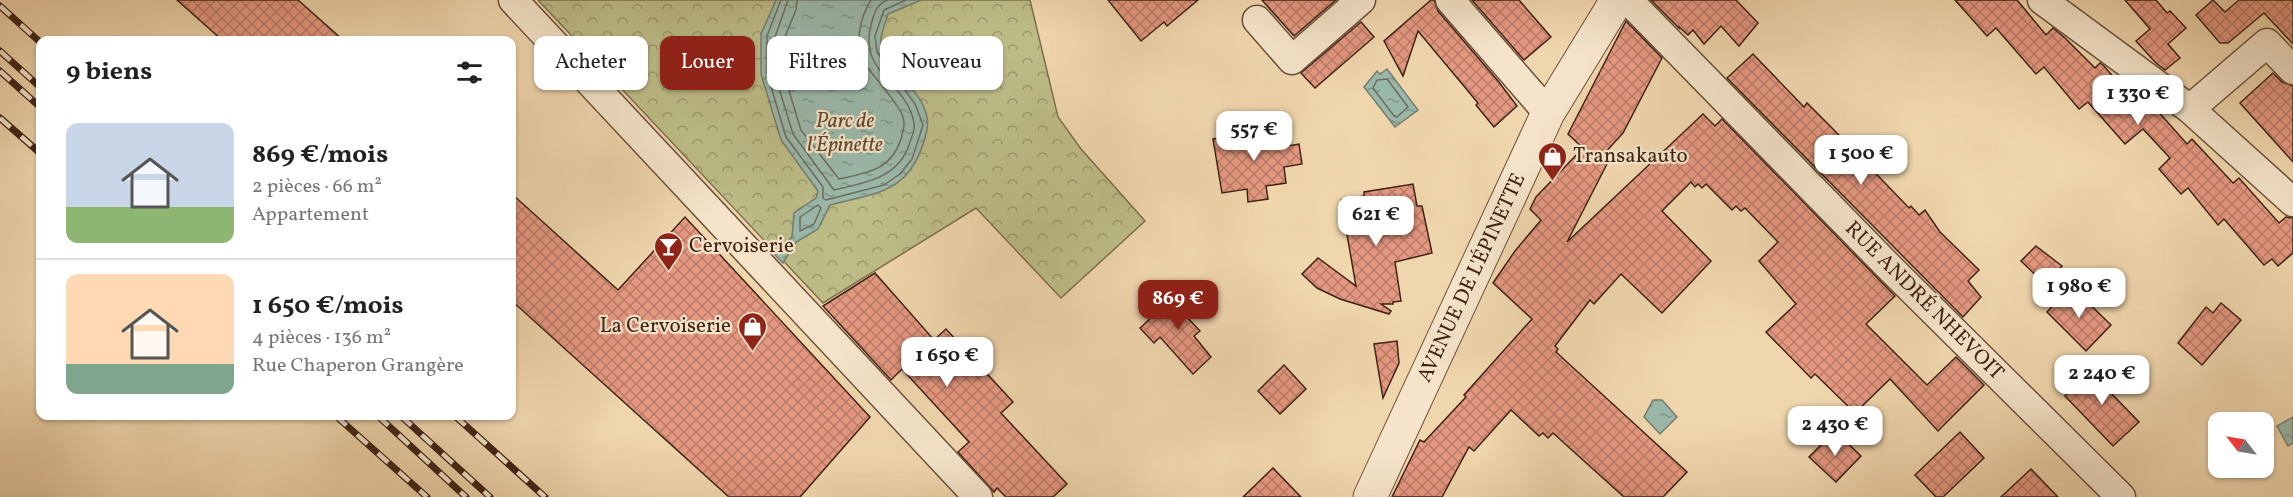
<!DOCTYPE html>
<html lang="fr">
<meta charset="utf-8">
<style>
body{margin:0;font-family:Vollkorn,serif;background:#f2f2f2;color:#222;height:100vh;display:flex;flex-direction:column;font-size:22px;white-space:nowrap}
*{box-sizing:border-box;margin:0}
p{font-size:20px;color:#767676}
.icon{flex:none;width:33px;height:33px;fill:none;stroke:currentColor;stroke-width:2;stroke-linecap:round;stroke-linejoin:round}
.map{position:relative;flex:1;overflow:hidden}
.drawer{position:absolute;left:36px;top:36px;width:480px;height:384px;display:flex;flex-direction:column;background:#fff;border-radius:12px;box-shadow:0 2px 4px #0004}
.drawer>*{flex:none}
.guide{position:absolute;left:534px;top:36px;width:570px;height:54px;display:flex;gap:12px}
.needle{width:39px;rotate:301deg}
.fabs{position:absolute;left:2208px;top:412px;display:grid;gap:12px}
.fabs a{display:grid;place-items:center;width:66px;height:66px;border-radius:12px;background:#fff;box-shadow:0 2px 4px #0004;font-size:30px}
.price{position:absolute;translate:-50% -51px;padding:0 14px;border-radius:12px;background:#fff;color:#222;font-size:20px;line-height:39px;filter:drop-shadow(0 2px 3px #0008)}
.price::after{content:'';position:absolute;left:50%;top:36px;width:18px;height:14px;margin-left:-9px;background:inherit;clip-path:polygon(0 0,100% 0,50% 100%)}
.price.on{background:#8f2418;color:#fff}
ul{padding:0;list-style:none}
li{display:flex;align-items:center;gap:18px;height:150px;padding:0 30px}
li+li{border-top:2px solid #e0e0e0}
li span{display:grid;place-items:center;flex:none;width:168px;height:120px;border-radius:12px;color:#555}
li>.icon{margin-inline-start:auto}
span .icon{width:72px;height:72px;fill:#fffc;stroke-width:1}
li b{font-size:26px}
h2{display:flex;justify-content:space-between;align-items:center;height:72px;padding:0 30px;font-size:26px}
.chip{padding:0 21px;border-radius:12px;background:#fff;box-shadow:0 2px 4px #0004;font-size:21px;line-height:54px}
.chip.on{background:#8f2418;color:#fff}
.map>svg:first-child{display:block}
</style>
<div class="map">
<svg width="2293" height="497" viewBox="0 0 2293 497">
<defs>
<pattern id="forest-crowns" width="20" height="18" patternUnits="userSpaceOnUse" patternTransform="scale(1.5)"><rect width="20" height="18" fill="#bdbd87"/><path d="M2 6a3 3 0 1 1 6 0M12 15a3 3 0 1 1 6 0" fill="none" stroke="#9b996d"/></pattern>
<pattern id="water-ripples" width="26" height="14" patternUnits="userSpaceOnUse" patternTransform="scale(1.5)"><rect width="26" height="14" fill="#9ab9ab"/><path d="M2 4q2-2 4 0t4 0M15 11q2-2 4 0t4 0" fill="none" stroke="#7f968a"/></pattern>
<pattern id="building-cross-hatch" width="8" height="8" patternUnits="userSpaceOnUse" patternTransform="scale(1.5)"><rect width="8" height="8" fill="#e59881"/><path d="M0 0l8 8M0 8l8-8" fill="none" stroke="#bb7c68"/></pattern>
</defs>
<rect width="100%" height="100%" fill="#f0d6ad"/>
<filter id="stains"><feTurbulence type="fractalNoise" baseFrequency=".00333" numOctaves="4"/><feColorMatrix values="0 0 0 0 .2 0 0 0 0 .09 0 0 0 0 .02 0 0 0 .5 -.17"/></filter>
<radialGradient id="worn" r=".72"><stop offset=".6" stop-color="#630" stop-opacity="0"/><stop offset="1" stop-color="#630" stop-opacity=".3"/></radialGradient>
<polygon fill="url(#forest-crowns)" stroke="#7e704e" stroke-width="1.5" points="538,0 1030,0 1058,117 1081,149 1145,221 1061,298 976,208 823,303"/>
<g fill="url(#water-ripples)" stroke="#767d6f" stroke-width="1.5">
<path d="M776,0H921L888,14C885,25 878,38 882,50C887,64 912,86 921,101C930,119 929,126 923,144C907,194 874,193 830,205L818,229L796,242L783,263L775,255L792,237L794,213L816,198L818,191L781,140L761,74V34Z"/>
<polygon points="1387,69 1418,110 1395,127 1364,87 1377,71 1380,74"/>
<polygon points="1653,400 1662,400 1677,417 1660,434 1644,417"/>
<polygon points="2293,417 2293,443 2288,446 2277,426"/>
</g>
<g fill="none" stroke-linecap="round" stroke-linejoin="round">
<g stroke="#6c6e60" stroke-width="1.5">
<polyline points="781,0 767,36 767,73 786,137 823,187 823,198 826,200 884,185 900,174 912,159 923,125 915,104 877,52 875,36 884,10 906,0"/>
<path d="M788,0L775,37L774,72L793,134L834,190C865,183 898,178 909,145C911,138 916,129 914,123C907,81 856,74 872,21C875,11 877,5 887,0"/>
<path d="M797,0L796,10L784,39L783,71L801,130L839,179C868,173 891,170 901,139C904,128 906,122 901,112C891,95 876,79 864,63C854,45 860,17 871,0"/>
<polygon points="1387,79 1408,107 1397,117 1394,116 1373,88 1377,80"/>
<polygon points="818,205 821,208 814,224 800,231 800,217"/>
</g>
</g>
<g fill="url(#building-cross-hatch)" stroke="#3f2314" stroke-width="1.5">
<polygon points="177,0 298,0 343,40 222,40"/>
<polygon points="1108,0 1198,0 1167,26 1164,22 1141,41"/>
<polygon points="1262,0 1336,0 1294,36"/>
<polygon points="1431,0 1434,0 1438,11 1498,81 1517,106 1494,127 1476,105 1478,103 1418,31 1403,76 1384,41"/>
<polygon points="1472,0 1519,0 1551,37 1524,60"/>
<polygon points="1651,0 1736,0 1758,23 1739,46 1721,26 1704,44 1693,30 1688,35 1679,27 1679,28"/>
<polygon points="1955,0 2017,0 2046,35 2053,28 2065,38 2095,68 2100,63 2104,66 2139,107 2148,100 2187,144 2192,139 2233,183 2239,178 2279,223 2286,217 2293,218 2293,253 2278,266 2272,259 2264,265 2224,219 2218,225 2188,188 2181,194 2159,169 2170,158 2143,129 2125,144 2088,102 2079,109 2044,67 2036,74 1996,28 1987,36"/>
<polygon points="2125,0 2156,0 2167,13 2170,11 2186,28 2168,44 2180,58 2165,70 2156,63 2136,41 2150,29"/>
<polygon points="2213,0 2225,12 2239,0 2293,0 2293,44 2264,13 2228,43 2220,43 2196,15"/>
<polygon points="1626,21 1662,58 1623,133 1602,156 1608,162 1567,242 1703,114 1715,126 1722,119 1895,296 1866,324 1927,385 1956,357 1984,385 1938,431 1890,379 1855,413 1815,374 1811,378 1766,332 1796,304 1759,261 1778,242 1745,208 1741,211 1736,206 1732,210 1706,184 1702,188 1698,184 1695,187 1691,182 1662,211 1711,261 1662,313 1621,274 1594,304 1590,300 1555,346 1558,349 1556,352 1687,472 1663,497 1624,497 1553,433 1548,438 1543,433 1539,436 1511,410 1474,451 1469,447 1442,497 1392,497 1420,440 1424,442 1466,397 1464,395 1532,319 1493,283 1515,251 1541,220 1530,209 1536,197 1583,148 1568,134"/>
<polygon points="1361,22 1374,37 1315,88 1301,73"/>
<polygon points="1753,54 1804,107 1807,103 1833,129 1909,208 1911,206 1919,215 1925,210 1940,232 1979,270 1968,281 1981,297 1963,317 1727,78"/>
<polygon points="2273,73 2282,82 2293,86 2293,162 2240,103"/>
<polygon points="1278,129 1281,147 1299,144 1302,164 1284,167 1286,183 1266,186 1268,199 1248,202 1247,189 1222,193 1213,139"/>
<polygon points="1413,184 1417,206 1422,206 1432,253 1395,262 1401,301 1393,302 1393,304 1381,304 1391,311 1389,314 1340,299 1317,288 1302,274 1318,258 1356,286 1341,200 1364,196 1364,192"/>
<polygon points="512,194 618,290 685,217 870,417 800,497 729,497 512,301"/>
<polygon points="2036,246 2062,266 2046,285 2021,261"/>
<polygon points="875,273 934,340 946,329 1013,402 1001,413 1067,484 1053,497 1006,497 997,488 994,492 958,452 969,442 902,369 891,380 823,306"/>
<polygon points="2071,286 2111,325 2086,351 2047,312"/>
<polygon points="1185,287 1196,298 1183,313 1200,331 1194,336 1211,357 1193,374 1160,337 1154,343 1140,328"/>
<polygon points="2221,303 2241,320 2202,365 2178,343 2206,307 2213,313"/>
<polygon points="1397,341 1399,363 1383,398 1374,344"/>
<polygon points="1284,365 1306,389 1280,414 1258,391"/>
<polygon points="2096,365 2116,385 2110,392 2139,422 2113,446 2065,396"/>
<polygon points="1835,431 1861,456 1836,482 1809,457"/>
<polygon points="1960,432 1984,458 1943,497 1936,497 1915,475"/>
<polygon points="1273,468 1301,497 1243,497"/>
<polygon points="2031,469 2058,497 2001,497"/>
</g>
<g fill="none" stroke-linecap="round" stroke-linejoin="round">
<defs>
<g id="minor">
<polyline points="513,0 978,497"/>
<polyline points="1450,0 1548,113"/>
<polyline points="1628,0 1887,265 2121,497"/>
<polyline points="2042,0 2190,109 2293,202"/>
<polyline points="1257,20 1292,60 1361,0"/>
<polyline points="2190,109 2267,43 2293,70"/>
</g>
<polyline id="tertiary" points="1370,497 1548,113 1617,0"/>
</defs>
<use href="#minor" stroke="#6b503a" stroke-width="31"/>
<use href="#tertiary" stroke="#6b503a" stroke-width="35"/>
<use href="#minor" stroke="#f5e4ca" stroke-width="28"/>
<use href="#tertiary" stroke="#f5e4ca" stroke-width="33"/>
<defs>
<g id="rail">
<polyline points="0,6 40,42"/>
<polyline points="0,51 40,87"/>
<polyline points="0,71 40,107"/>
<polyline points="0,118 40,153"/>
<polyline points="336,416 427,497"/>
<polyline points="378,416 466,497"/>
<polyline points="401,416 490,497"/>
<polyline points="455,416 545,497"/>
</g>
</defs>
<use href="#rail" stroke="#3f2314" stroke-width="7"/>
<use href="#rail" stroke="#f5e4ca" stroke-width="4.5" stroke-dasharray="14" stroke-linecap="butt"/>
</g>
<defs>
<symbol id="shop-pin" viewBox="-11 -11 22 30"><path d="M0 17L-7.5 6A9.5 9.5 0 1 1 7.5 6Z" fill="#8f2418" stroke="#f5e4ca"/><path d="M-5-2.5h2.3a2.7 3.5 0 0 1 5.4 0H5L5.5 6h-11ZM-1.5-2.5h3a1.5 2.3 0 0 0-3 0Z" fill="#fff"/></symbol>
<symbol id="bar-pin" viewBox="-11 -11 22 30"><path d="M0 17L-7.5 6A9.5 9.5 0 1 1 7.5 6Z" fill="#8f2418" stroke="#f5e4ca"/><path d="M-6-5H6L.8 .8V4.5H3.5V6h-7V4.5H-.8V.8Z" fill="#fff"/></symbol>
</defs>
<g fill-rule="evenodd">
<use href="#shop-pin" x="1536" y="140" width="33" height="45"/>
<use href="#bar-pin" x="652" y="230" width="33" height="45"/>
<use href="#shop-pin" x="736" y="310" width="33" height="45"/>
</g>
<g text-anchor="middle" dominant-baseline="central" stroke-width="4.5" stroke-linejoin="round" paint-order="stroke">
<g font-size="21" font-style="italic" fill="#5e4a31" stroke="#f5e4ca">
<text x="845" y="121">Parc de<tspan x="845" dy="24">l'Épinette</tspan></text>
</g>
<g font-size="21" fill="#3f2314" stroke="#f5e4ca" text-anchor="start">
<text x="1573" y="156">Transakauto</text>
<text x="689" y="246">Cervoiserie</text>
<text x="731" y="326" text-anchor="end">La Cervoiserie</text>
</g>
<g font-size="21" fill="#3f2314" stroke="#f5e4ca">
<text transform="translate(1472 278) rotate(-65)">AVENUE DE L'ÉPINETTE</text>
<text transform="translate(1924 301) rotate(45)">RUE ANDRÉ NHEVOIT</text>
</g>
</g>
<rect width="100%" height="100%" filter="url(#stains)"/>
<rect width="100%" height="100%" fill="url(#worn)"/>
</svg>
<div class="fabs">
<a><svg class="needle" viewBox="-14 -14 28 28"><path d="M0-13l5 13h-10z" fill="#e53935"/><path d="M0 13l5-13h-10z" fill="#767676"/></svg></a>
</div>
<b class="price" style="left:2138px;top:126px">1 330 €</b>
<b class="price" style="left:1254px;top:162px">557 €</b>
<b class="price" style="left:1861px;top:186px">1 500 €</b>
<b class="price" style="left:1376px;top:247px">621 €</b>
<b class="price" style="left:2079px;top:319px">1 980 €</b>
<b class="price on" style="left:1178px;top:331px">869 €</b>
<b class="price" style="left:947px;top:388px">1 650 €</b>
<b class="price" style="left:2102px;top:406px">2 240 €</b>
<b class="price" style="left:1835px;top:457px">2 430 €</b>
<div class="guide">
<a class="chip">Acheter</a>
<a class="chip on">Louer</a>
<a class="chip">Filtres</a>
<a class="chip">Nouveau</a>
</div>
<section class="drawer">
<h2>9 biens<svg class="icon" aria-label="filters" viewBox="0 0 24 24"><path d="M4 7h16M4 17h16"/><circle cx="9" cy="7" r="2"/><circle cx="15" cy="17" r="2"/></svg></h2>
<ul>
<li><span style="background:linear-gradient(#c9d6e8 70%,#8fb573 0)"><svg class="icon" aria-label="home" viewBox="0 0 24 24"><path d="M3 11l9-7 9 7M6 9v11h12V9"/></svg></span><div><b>869 €/mois</b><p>2 pièces · 66 m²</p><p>Appartement</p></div></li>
<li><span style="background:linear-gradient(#ffd9b3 75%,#7fa58c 0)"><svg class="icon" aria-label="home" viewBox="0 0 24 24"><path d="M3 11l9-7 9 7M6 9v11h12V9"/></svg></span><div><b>1 650 €/mois</b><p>4 pièces · 136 m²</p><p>Rue Chaperon Grangère</p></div></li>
</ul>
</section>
</div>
